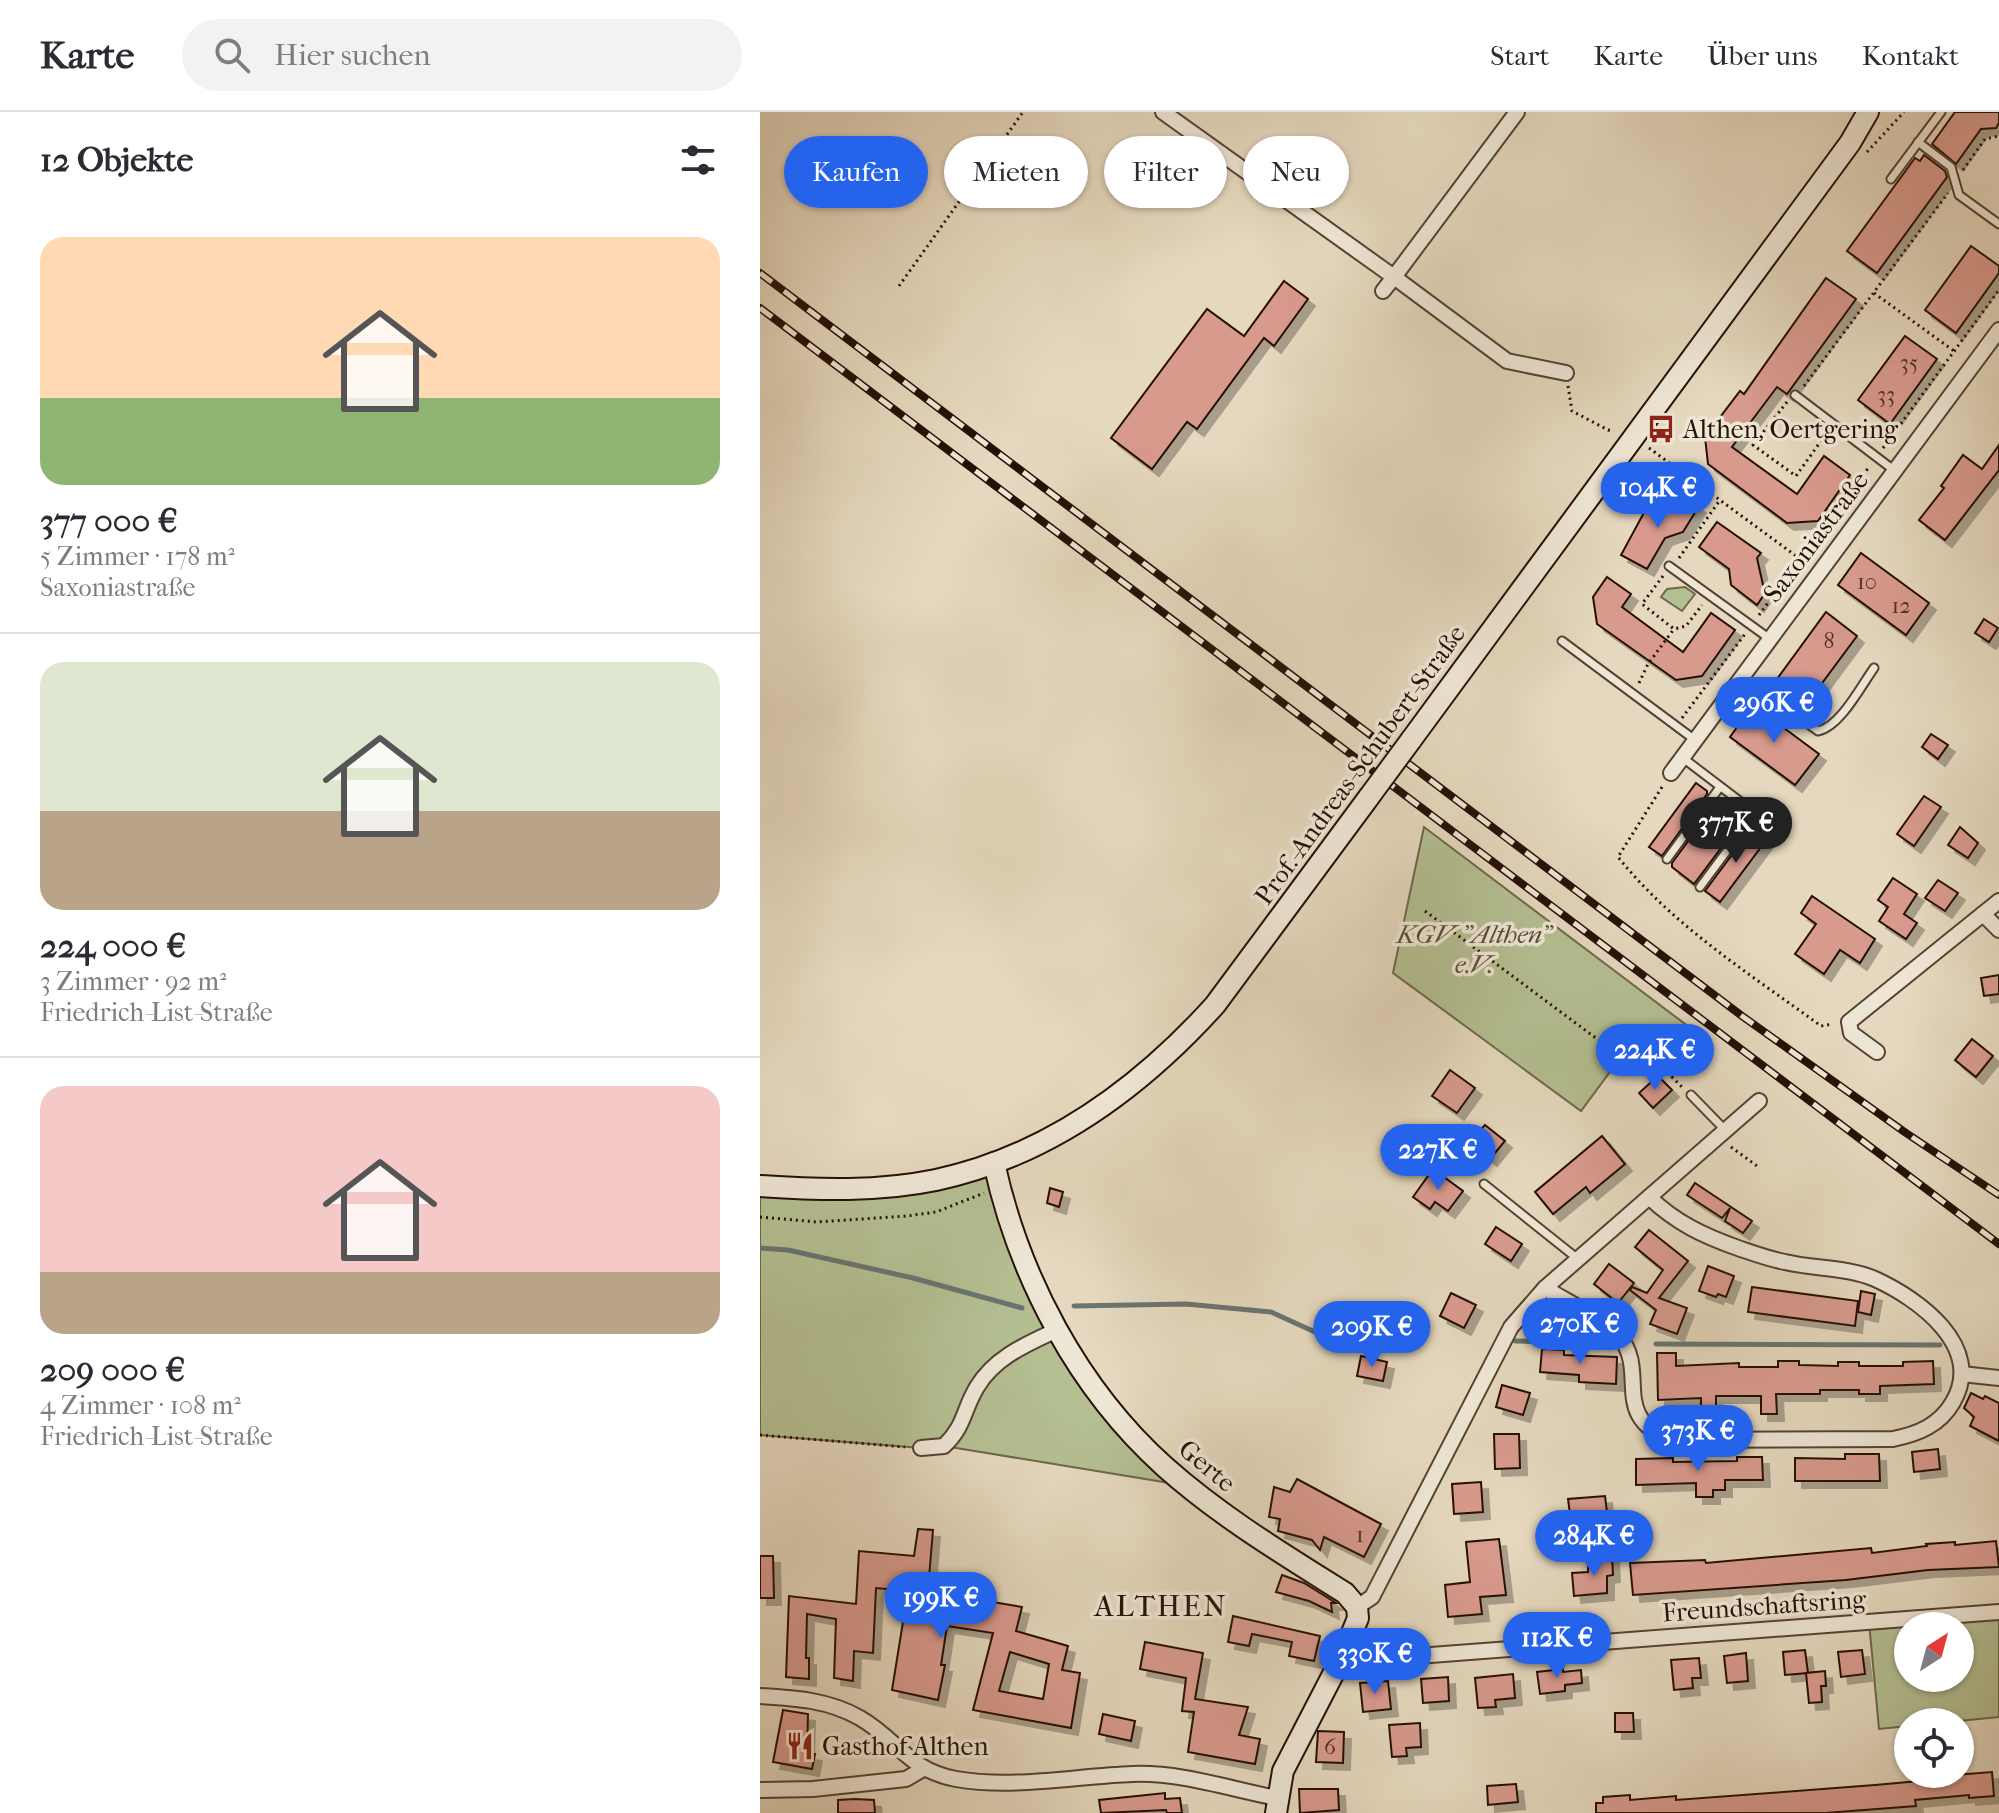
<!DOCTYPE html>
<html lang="de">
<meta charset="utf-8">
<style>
body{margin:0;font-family:"IM FELL French Canon",serif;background:#f2f2f3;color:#2b2b33;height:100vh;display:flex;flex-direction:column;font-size:30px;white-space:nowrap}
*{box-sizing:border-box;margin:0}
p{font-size:26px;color:#7c7c81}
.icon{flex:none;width:44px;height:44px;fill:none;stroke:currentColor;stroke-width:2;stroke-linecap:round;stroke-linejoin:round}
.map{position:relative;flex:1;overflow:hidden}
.sheet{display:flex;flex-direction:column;background:#fff;width:760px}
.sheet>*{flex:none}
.banner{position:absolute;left:24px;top:24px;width:760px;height:72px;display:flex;gap:16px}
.needle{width:52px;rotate:36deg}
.fabs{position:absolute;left:1134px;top:1500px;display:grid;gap:16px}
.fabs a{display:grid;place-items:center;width:80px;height:80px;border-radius:50%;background:#fff;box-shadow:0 2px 6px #0004;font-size:40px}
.price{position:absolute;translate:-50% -68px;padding:0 18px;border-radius:28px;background:#2563eb;color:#fff;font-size:26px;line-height:52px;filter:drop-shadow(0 2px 4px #0008)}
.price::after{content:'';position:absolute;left:50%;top:48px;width:24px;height:18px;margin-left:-12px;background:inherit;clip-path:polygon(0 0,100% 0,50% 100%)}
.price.current{background:#222;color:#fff}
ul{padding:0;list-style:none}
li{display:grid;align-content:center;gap:16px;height:424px;padding:0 40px}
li+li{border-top:2px solid #e1e1e2}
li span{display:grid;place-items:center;height:248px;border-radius:24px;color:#555}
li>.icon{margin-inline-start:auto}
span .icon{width:144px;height:144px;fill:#fffc;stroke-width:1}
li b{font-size:34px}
h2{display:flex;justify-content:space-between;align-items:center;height:96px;padding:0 40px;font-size:34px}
.pill{padding:0 28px;border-radius:36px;background:#fff;box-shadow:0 2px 6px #0004;font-size:28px;line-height:72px}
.pill.current{background:#2563eb;color:#fff}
header{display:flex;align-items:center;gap:48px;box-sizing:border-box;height:112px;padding:0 40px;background:#fff;border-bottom:2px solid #e1e1e2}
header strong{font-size:38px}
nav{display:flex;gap:44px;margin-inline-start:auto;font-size:28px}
.search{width:560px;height:72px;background:#f2f2f3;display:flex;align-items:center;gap:20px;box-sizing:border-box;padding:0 28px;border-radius:44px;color:#7c7c81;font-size:30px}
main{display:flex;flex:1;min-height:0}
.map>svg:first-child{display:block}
</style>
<header>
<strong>Karte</strong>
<div class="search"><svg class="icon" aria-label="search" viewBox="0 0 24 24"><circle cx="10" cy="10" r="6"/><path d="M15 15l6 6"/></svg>Hier suchen</div>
<nav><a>Start</a><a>Karte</a><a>Über uns</a><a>Kontakt</a></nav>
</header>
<main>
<section class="sheet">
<h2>12 Objekte<svg class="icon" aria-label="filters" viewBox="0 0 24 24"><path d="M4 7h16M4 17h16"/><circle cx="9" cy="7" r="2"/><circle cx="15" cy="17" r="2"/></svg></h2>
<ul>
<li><span style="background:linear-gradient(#ffd9b3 65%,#8fb573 0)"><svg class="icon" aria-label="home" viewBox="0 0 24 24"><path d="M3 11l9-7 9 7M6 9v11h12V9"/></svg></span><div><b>377 000 €</b><p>5 Zimmer · 178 m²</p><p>Saxoniastraße</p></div></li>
<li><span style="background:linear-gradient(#dfe7d0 60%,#b9a48a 0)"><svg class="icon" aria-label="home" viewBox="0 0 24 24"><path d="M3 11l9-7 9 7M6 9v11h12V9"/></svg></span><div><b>224 000 €</b><p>3 Zimmer · 92 m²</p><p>Friedrich-List-Straße</p></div></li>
<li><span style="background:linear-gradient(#f6c9c9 75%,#b9a48a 0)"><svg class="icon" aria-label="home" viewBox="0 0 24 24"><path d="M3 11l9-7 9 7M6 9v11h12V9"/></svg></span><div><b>209 000 €</b><p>4 Zimmer · 108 m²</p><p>Friedrich-List-Straße</p></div></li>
</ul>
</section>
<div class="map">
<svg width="1239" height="1701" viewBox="0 0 1239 1701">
<defs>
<filter id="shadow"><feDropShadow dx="7" dy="7" stdDeviation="0" flood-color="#0004"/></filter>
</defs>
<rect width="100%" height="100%" fill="#e5d8be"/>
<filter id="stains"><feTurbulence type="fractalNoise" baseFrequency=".0025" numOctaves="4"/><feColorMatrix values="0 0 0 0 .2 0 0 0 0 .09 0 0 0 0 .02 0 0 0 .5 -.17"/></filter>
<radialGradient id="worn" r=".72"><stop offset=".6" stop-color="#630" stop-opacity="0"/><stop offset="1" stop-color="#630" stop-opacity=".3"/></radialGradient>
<g fill="#b4bf92" stroke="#6c684c" stroke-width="2" fill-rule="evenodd">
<polygon points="925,475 935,482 922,499 901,485 907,477"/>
<polygon points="664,715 941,924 912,965 905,958 861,945 821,999 633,861"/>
<polygon points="234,1051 297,1218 428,1374 184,1334 161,1336 0,1323 0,1074 63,1078"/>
<path d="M1239,1500V1605L1189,1610H1148V1614L1119,1617L1109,1510ZM1148,1514H1200V1566H1148Z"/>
</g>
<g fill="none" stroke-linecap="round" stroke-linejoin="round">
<g stroke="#697570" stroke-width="5">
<polyline points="0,1136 28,1138 153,1166 262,1196"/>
<polyline points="314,1194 426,1192 511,1200 555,1220"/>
<polyline points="755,1229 845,1231"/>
<polyline points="896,1232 1180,1233"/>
</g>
</g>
<g fill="#d89a8d" stroke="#251005" stroke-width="2" fill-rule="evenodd" filter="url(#shadow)">
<polygon points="1195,0 1239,0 1239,11 1236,16 1221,17 1196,52 1172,32"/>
<polygon points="1164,43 1185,59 1187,65 1117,161 1087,139 1155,46 1160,49"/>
<polygon points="1211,134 1239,154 1239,161 1196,221 1165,198"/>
<polygon points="1066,166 1096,187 1027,282 1017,275 972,335 1037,382 1064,344 1090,363 1058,409 1027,411 948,352 945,325 980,279 984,282"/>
<polygon points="524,169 548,187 514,234 504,226 437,317 427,310 392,357 351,326 447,197 484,224"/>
<polygon points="1145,224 1177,247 1130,312 1098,288"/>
<polygon points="1239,333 1239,358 1185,428 1159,408 1184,376 1181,374 1203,343 1222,357"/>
<polygon points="922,384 939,394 923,420 905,426 887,457 861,443 887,395 891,397 918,390"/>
<polygon points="957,410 1001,441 997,446 1003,473 1008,477 997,493 971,473 969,457 939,435"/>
<polygon points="1101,441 1169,491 1146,523 1078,473"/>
<polygon points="847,465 871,482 862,495 923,540 951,501 975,518 942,564 916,568 837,512 833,485"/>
<polygon points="1066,500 1097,524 1048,590 1017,567"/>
<polygon points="1224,507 1238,516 1229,530 1215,521"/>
<polygon points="993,593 1059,642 1035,673 970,625"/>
<polygon points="1171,622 1188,633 1178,647 1162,635"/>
<polygon points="936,671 947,679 947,682 902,744 889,735"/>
<polygon points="1164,684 1181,695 1154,734 1137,722"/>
<polygon points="957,690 982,708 934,772 912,755 912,751"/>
<polygon points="1200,715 1218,731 1208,746 1188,733"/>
<polygon points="992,716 1007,727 960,790 945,779"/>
<polygon points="1133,766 1157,782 1144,802 1157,811 1146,827 1119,809 1128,795 1118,788"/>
<polygon points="1178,768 1198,781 1185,799 1165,786"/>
<polygon points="1052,784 1115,827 1100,851 1080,838 1064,862 1035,842 1056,812 1041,801"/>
<polygon points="1239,863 1239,882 1224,884 1221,866"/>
<polygon points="1212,927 1233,944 1216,965 1195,948"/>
<polygon points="690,958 715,976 697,1001 672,984"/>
<polygon points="898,964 912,978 893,996 879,981"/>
<polygon points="725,1013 745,1029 730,1047 710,1030"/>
<polygon points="842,1024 865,1052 830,1081 826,1075 793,1102 775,1080"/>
<polygon points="673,1057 703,1079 688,1099 675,1090 670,1097 653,1085"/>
<polygon points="935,1071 992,1109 983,1121 965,1109 970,1096 962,1106 927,1083"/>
<polygon points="290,1076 303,1080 299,1095 287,1091"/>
<polygon points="736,1115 762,1132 751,1149 725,1132"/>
<polygon points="889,1118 928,1149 899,1186 927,1196 917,1222 890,1212 896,1198 870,1178 872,1175 887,1181 903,1158 875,1135"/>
<polygon points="849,1152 874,1171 858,1191 834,1172"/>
<polygon points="948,1154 974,1164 966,1185 958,1182 956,1185 939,1179"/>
<polygon points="992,1175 1098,1189 1095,1214 988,1200"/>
<polygon points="1101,1179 1115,1182 1111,1203 1098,1200"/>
<polygon points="691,1181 716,1193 704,1216 680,1204"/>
<polygon points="782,1237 804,1238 804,1243 857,1245 856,1272 819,1270 819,1263 780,1260"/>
<polygon points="897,1241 916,1241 916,1254 979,1251 979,1255 1018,1255 1018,1249 1039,1249 1039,1253 1078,1254 1078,1250 1099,1250 1099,1254 1143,1254 1143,1250 1173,1249 1174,1272 1120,1274 1120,1282 1099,1282 1099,1278 1060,1278 1060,1282 1016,1282 1017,1302 1001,1302 1001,1284 956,1284 956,1303 941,1303 941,1286 898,1288"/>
<polygon points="601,1244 627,1250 623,1269 597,1264"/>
<polygon points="742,1273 770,1281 763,1303 736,1295"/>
<polygon points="1211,1281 1223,1287 1225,1284 1239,1291 1239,1329 1210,1314 1214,1305 1204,1296"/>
<polygon points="734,1322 759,1322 760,1356 735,1357"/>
<polygon points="1178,1337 1180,1357 1154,1360 1152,1340"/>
<polygon points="1085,1342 1119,1342 1120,1369 1035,1369 1035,1346 1085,1347"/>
<polygon points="977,1345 1002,1345 1003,1368 965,1368 965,1378 953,1378 953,1385 936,1385 936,1371 876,1373 876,1347 913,1346 913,1350 977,1349"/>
<polygon points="537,1367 621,1412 604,1445 564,1425 560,1438 552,1428 518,1419 520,1407 509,1405 514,1375 530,1380"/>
<polygon points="721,1370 723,1400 694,1402 692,1372"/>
<polygon points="845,1384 847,1400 810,1402 808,1387"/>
<path d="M158,1417L173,1418L169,1466L193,1470L191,1483L262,1495L256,1519L308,1534L302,1558L320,1561L311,1616L213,1598L233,1521L187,1514L181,1553H185L178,1588L132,1578L148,1479L116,1476L113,1541L94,1539L93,1569L74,1566L76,1507L47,1502L46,1546H49V1567L26,1565L29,1484L96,1492L99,1439L154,1444ZM250,1540L289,1552L283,1587L239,1579Z"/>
<polygon points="739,1427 746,1483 720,1485 722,1502 688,1505 685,1473 710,1470 706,1430"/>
<polygon points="1236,1429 1239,1455 1168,1458 1086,1468 873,1483 870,1451 945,1448 946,1451 1111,1436 1112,1441 1167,1434 1166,1432 1195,1430 1195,1433"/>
<polygon points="852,1443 853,1463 847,1464 847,1481 814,1484 812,1461 828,1460 828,1453 835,1453 834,1445"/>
<polygon points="0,1444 13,1444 14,1486 0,1486"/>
<polygon points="522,1463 544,1471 576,1491 571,1491 572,1500 549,1489 516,1480"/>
<polygon points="473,1504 560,1524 554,1549 529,1544 532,1530 492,1522 489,1534 468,1530"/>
<polygon points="385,1530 443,1541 435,1587 488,1595 479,1623 500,1627 495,1652 428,1640 434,1600 422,1599 426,1566 380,1557"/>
<polygon points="1045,1538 1048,1561 1025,1563 1023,1540"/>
<polygon points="1102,1538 1105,1562 1081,1565 1078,1540"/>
<polygon points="986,1541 988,1569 967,1571 964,1544"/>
<polygon points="939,1546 941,1566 932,1566 933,1576 914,1578 911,1548"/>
<polygon points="803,1557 803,1560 821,1558 822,1571 805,1573 805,1579 780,1582 777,1560"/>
<polygon points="1065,1559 1066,1574 1061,1574 1062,1590 1049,1591 1046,1561"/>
<polygon points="753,1562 755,1586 735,1588 736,1595 718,1596 715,1566"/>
<polygon points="688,1565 689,1589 663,1591 661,1567"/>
<polygon points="628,1569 631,1597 603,1600 600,1571"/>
<polygon points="23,1598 48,1602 47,1641 55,1642 52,1657 13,1650"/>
<polygon points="855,1601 873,1601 874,1620 855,1620"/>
<polygon points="343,1602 375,1609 371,1629 339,1622"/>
<polygon points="660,1611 661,1635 646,1636 647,1644 632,1645 629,1613"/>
<polygon points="558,1619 584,1620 583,1651 556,1650"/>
<polygon points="1232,1660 1234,1684 1209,1686 1209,1683 1155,1688 1156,1694 1065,1701 836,1701 836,1691 843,1691 843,1685 870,1683 870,1688 916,1684 916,1688 1115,1673 1170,1668 1170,1665"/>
<polygon points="756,1672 758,1690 728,1693 727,1674"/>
<polygon points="539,1677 578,1677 579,1698 540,1701"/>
<polygon points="405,1681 405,1687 420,1686 422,1701 407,1701 406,1698 341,1701 339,1688"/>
<polygon points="95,1687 114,1688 115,1701 78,1701 78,1688"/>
</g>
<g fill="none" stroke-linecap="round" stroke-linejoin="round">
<defs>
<g id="lane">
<polyline points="1158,30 1191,55 1199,83 1239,112"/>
<polyline points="1131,67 1181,0"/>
<polyline points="1035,283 1135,359"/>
<polyline points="909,454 1010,527"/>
<polyline points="802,529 935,628"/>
<path d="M982,564L1058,619C1080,615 1101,574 1114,556"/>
<polyline points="923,646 1011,713"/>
<polyline points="907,747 960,675"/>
<polyline points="940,775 995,701"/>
<polyline points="931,983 966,1019"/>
<polyline points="724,1072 818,1147"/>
</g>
<g id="street">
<polyline points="403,0 634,165 757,0"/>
<polyline points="623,179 634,165 747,249 806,261"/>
<polyline points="911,661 1239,218"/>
<polyline points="1223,802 1239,818"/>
<polyline points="1117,940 1091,921 1089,910 1239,789"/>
<path d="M785,1176C804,1188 845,1208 859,1224C890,1261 848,1305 913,1328L1133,1327C1158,1322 1180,1313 1193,1290C1225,1235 1159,1187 1115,1167C1088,1155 1054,1157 1025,1150C1009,1147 993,1141 978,1136C944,1124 916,1111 889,1085"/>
<polyline points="1202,1262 1239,1266"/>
<path d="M161,1336L184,1334C205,1314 203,1298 217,1275C235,1245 267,1232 297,1218"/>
<polyline points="597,1495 612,1485 751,1215 785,1176 999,989"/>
<polyline points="583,1543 605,1548 1239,1500"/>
<path d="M0,1584C35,1586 69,1588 100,1606C138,1628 148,1658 196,1667C254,1677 316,1664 373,1662C420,1660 470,1677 517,1686"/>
<polyline points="0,1678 53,1677 146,1667 163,1657"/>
</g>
<g id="secondary">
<polyline points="651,628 1090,31 1108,0"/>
<path d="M234,1051C259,1165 318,1277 405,1355C460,1404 523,1442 585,1481L597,1495L598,1506L583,1543L523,1659L516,1701"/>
<path d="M0,1074C59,1078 118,1080 176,1068C288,1044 380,976 455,893L609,685"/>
</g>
</defs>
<use href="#lane" stroke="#554233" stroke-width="11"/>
<use href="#street" stroke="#554233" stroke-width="18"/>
<use href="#secondary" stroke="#251005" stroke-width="24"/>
<g stroke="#251005" stroke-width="3" stroke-dasharray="2 4" stroke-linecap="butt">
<polyline points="1107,40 1144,0"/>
<polyline points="1203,58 1225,27 1239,24"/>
<polyline points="139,174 263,0"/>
<polyline points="1114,181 1194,239"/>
<polyline points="808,274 812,299 848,318 854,319"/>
<polyline points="1044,274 1188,81"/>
<polyline points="1027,290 993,333 1036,364 1066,322"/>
<polyline points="889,336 1047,452"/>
<polyline points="1123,336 1239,178"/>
<polyline points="919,446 960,388"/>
<polyline points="903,464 882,492 914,517 926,514 942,493"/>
<polyline points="999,503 1109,355"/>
<polyline points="879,571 888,552 914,517"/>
<polyline points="922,606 985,522"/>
<path d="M902,675L858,745C913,814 990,862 1061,914L1073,912"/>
<polyline points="665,799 864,947 905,958 922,975"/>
<polyline points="971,1035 997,1054"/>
<polyline points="0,1105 57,1110 147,1104 176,1100 224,1081"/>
<polyline points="0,1323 145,1335"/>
</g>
<use href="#lane" stroke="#eee6d5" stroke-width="7"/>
<use href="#street" stroke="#eee6d5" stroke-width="14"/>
<use href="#secondary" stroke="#eee6d5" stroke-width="20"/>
<defs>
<g id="rail">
<polyline points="0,161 982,904 1146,1021 1239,1083"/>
<polyline points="0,196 1239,1132"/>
</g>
</defs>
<use href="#rail" stroke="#251005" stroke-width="8"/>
<use href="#rail" stroke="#eee6d5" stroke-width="5" stroke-dasharray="15" stroke-linecap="butt"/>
<defs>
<polyline id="secondary-bridge" points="609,685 651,628"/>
</defs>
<use href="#secondary-bridge" stroke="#251005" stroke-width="24" stroke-linecap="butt"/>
<use href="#secondary-bridge" stroke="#eee6d5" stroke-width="20"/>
</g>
<defs>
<symbol id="bus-bare" viewBox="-9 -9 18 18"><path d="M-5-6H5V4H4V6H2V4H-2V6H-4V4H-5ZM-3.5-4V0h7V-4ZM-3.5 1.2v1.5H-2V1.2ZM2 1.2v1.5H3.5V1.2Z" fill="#8f2418" stroke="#eee6d5" stroke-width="2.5" paint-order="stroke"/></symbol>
<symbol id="restaurant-bare" viewBox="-9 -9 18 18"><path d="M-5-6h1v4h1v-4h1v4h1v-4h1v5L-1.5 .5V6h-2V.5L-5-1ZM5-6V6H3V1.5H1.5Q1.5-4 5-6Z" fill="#8f2418" stroke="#eee6d5" stroke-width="2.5" paint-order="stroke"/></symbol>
</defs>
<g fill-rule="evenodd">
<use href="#bus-bare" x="881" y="297" width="40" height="40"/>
<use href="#restaurant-bare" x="20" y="1614" width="40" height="40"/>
</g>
<g text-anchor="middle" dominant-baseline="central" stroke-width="7" stroke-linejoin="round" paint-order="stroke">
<g font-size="22" fill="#523227">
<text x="1149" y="251">35</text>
<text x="1126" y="283">33</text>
<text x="1107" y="470">10</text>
<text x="1141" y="494">12</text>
<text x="1069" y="529">8</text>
<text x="600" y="1423">1</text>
<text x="570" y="1635">6</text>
</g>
<g font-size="26" fill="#251005" stroke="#eee6d5" text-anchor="start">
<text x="923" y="317">Althen, Oertgering</text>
<text x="62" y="1634">Gasthof Althen</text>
</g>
<g font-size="26" fill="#251005" stroke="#eee6d5">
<text transform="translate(1056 425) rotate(-53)">Saxoniastraße</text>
<text transform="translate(600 653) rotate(-54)">Prof.-Andreas-Schubert-Straße</text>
<text transform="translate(447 1354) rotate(40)">Gerte</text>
<text transform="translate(1004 1494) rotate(-4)">Freundschaftsring</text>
</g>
<g font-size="26" font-style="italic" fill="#574d36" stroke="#eee6d5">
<text x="714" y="822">KGV "Althen"<tspan x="714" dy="30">e.V.</tspan></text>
</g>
<g font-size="30" letter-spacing="2" fill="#251005" stroke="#eee6d5">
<text x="401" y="1494">ALTHEN</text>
</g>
</g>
<rect width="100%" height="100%" filter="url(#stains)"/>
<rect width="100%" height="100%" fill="url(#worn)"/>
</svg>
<div class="fabs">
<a><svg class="needle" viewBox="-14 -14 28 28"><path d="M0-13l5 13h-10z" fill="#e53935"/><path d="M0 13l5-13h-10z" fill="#7c7c81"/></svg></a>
<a><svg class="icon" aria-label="locate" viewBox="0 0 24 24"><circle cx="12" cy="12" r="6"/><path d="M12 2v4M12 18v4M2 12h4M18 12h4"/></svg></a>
</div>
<b class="price" style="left:898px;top:418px">104K €</b>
<b class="price" style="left:1014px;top:633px">296K €</b>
<b class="price current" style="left:976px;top:753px">377K €</b>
<b class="price" style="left:895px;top:980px">224K €</b>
<b class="price" style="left:678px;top:1080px">227K €</b>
<b class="price" style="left:820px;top:1254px">270K €</b>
<b class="price" style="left:612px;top:1257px">209K €</b>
<b class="price" style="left:938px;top:1361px">373K €</b>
<b class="price" style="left:834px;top:1466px">284K €</b>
<b class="price" style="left:181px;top:1528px">199K €</b>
<b class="price" style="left:797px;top:1568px">112K €</b>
<b class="price" style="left:615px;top:1584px">330K €</b>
<div class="banner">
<a class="pill current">Kaufen</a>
<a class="pill">Mieten</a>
<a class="pill">Filter</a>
<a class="pill">Neu</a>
</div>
</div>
</main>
